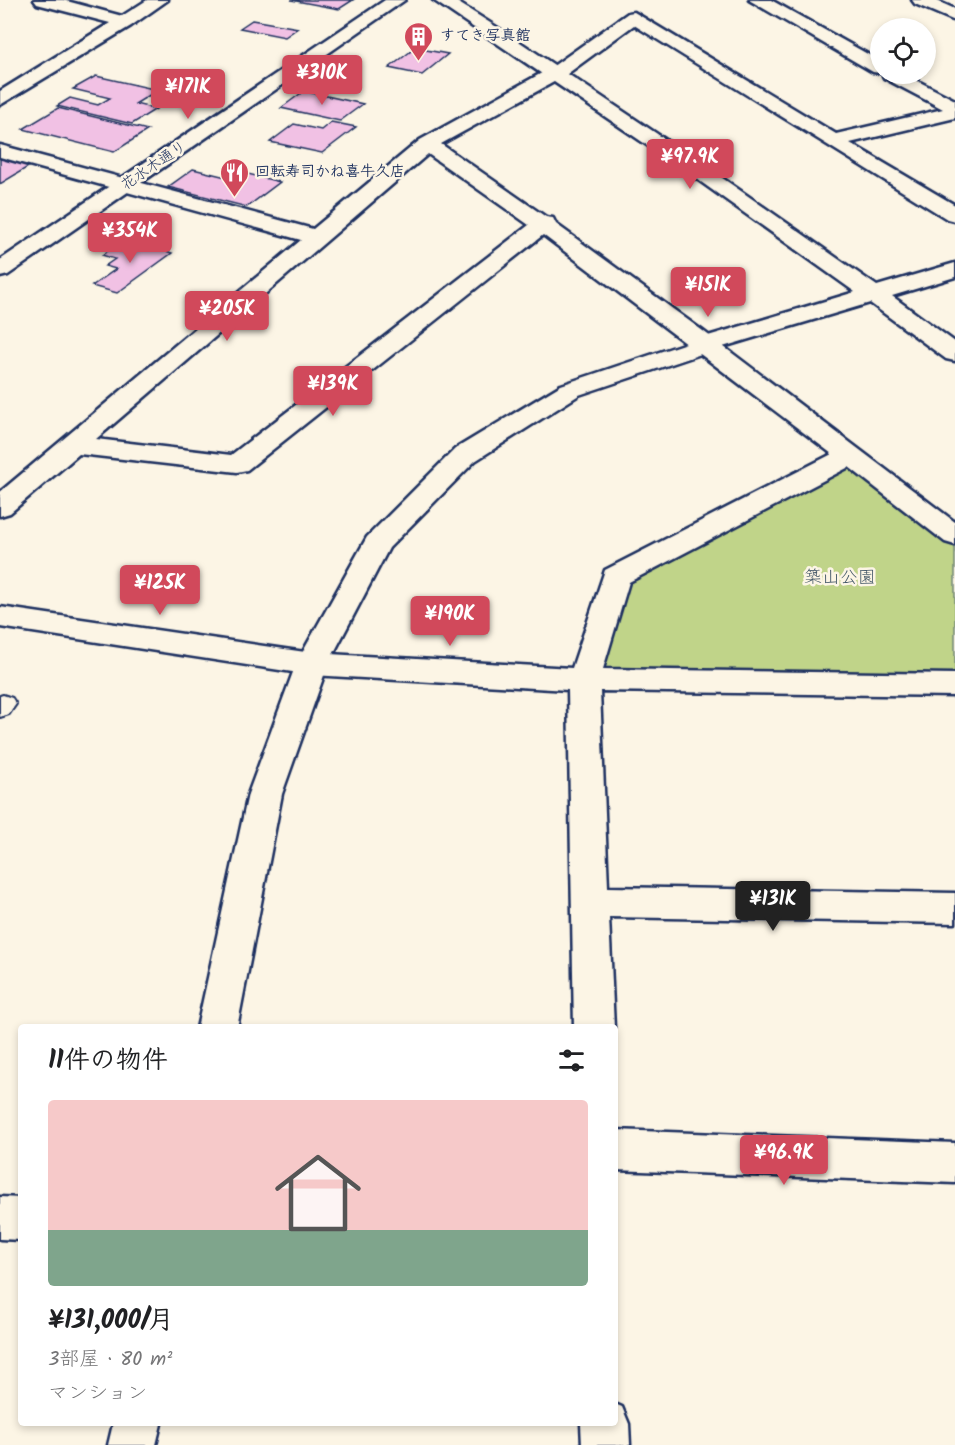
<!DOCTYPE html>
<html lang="ja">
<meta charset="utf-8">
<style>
body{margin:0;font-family:Kalam,"Klee One",sans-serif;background:#f2f2f2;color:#202124;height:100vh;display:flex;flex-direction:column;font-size:22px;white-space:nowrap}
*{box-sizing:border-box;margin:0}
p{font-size:20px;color:#757577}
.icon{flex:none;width:33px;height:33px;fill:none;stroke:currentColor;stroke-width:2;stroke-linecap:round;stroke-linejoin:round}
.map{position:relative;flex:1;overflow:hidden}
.panel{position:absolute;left:18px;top:1024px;width:600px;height:402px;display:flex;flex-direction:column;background:#fff;border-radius:6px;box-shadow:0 3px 9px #0003}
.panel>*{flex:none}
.fabs{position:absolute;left:870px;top:18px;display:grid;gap:12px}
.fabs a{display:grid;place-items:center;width:66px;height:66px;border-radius:50%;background:#fff;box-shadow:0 3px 9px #0003;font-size:30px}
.price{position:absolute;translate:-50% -51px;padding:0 14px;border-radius:6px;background:#d1495b;color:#fff;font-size:20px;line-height:39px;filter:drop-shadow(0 2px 3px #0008)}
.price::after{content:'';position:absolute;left:50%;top:36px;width:18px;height:14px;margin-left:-9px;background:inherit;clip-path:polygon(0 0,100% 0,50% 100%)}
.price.active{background:#222;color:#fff}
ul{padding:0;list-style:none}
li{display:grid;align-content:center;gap:12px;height:318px;padding:0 30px}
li+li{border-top:2px solid #e0e0e0}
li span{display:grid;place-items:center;height:186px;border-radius:6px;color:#555}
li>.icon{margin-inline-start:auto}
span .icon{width:108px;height:108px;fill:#fffc;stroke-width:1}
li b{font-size:26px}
h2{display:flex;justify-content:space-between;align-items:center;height:72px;padding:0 30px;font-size:26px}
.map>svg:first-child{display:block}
</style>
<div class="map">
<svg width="955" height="1445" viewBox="0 0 955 1445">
<rect width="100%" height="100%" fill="#fcf5e5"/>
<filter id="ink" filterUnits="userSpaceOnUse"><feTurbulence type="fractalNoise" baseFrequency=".0167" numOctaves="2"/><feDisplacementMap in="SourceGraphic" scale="12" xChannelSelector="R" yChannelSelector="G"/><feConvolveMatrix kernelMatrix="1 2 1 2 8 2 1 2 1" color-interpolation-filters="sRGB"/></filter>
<g filter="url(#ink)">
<polygon fill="#c0d489" stroke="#6e8274" stroke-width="1.5" points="851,455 955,536 955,685 585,680 616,577"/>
<g fill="#f1c1e4" stroke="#1b2f5e" stroke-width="1.5">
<polygon points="291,0 353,0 339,9"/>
<polygon points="252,20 298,28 285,37 240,28"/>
<polygon points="415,48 448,54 422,75 389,68"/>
<polygon points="96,76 158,90 135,104 156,109 132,124 57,106 70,98 98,105 110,98 73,89"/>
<polygon points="304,91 363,104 340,121 281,108"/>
<polygon points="58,108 148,130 114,152 23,129"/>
<polygon points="331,122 356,127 322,153 270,142 294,124 321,130"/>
<polygon points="0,156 33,164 0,184"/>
<polygon points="193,169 234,179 244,173 280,182 247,207 168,187"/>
<polygon points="126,239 172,253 117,293 92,286 116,269 105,266 115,259 102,255"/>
</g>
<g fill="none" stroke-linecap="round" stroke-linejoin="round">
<defs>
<polygon id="service" points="3,695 12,698 16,704 9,714 0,717 0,696"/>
<g id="minor">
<polygon points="34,0 63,0 122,16 147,0 168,0 131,26 0,105 0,91 110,23 37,4"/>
<polygon points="749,0 771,0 880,61 880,73 873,72"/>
<polygon points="912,0 935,0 955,9 955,21 915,4"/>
<path d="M634,12L836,134L943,109L884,78L882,74H904L955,100V118L850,143L955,205V221L947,219L634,25L563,77L441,144L546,217L553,218L556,224L703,331L955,522V545L945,542L849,467L629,582L603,669L955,674V696L600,691L608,887L955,893V923L609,917L614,1028H574L568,690L312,675L0,627V607L312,653L572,668L605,570L832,454L543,235L247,470L237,472L79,454L10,513L0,516V492L301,240L0,157V145L313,229L420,140L549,69L628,13ZM428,154L529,225L231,455L96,439Z"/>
<polygon points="615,1130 955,1143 955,1183 615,1170"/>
<polygon points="0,1197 21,1198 21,1240 0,1239"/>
<polygon points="615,1404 622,1407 629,1424 630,1445 582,1445 581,1424 615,1424"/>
</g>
<g id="tertiary">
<polygon points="385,0 405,0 8,275 0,277 0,260"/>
<polygon points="433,0 454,0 514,38 708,168 877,286 955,263 955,277 892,296 955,342 955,361 946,359 870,303 716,349 579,395 475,461 389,548 328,664 282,794 237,1028 197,1028 248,794 296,664 367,537 455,449 561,385 698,339 855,292 694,177"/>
<polygon points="113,1424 161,1424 156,1445 108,1445"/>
</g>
</defs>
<use href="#service" stroke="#1b2f5e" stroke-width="4"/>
<use href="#minor" stroke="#1b2f5e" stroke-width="5"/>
<use href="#tertiary" stroke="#1b2f5e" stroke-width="5"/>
<use href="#service" fill="#fcf5e5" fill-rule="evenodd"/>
<use href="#minor" fill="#fcf5e5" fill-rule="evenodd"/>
<use href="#tertiary" fill="#fcf5e5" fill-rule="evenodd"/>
</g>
</g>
<defs>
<symbol id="building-pin" viewBox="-11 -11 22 30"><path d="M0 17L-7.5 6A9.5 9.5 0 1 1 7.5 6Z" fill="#d1495b" stroke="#fcf5e5"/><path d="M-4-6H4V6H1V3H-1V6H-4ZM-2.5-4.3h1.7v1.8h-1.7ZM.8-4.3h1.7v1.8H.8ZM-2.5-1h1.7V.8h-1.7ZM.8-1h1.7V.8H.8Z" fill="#fff"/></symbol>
<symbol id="restaurant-pin" viewBox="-11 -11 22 30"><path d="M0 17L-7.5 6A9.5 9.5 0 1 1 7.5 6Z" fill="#d1495b" stroke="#fcf5e5"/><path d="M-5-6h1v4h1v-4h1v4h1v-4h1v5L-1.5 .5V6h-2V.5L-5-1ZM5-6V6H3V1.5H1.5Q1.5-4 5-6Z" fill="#fff"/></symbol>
</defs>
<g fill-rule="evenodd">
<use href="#building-pin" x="402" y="20" width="33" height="45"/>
<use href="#restaurant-pin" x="218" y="156" width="33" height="45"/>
</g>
<g text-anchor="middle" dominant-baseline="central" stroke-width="5" stroke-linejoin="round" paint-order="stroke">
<g font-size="15" font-weight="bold" fill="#1b2f5e" stroke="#fcf5e5" text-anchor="start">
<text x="440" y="36">すてき写真館</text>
<text x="255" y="172">回転寿司かね喜牛久店</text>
</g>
<g font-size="15" fill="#1b2f5e" stroke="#fcf5e5">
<text transform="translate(154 166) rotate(-34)">花水木通り</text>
</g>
<g font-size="18" fill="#445869" stroke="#fcf5e5">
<text x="840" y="578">築山公園</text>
</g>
</g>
</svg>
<div class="fabs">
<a><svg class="icon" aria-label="locate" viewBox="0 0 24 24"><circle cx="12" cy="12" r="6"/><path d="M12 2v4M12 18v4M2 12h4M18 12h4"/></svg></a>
</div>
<b class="price" style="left:322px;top:106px">¥310K</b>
<b class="price" style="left:188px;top:120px">¥171K</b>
<b class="price" style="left:690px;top:190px">¥97.9K</b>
<b class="price" style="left:130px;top:264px">¥354K</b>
<b class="price" style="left:708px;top:318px">¥151K</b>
<b class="price" style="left:227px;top:342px">¥205K</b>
<b class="price" style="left:333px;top:417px">¥139K</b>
<b class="price" style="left:160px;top:616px">¥125K</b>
<b class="price" style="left:450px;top:647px">¥190K</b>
<b class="price active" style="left:773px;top:932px">¥131K</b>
<b class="price" style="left:784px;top:1186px">¥96.9K</b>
<section class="panel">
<h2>11件の物件<svg class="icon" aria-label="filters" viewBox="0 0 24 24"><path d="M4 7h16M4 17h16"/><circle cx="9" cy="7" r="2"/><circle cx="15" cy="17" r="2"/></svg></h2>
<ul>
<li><span style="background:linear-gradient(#f6c9c9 70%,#7fa58c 0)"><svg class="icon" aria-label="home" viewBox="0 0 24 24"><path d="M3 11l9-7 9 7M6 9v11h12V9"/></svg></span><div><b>¥131,000/月</b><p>3部屋 · 80 m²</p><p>マンション</p></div></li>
</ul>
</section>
</div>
